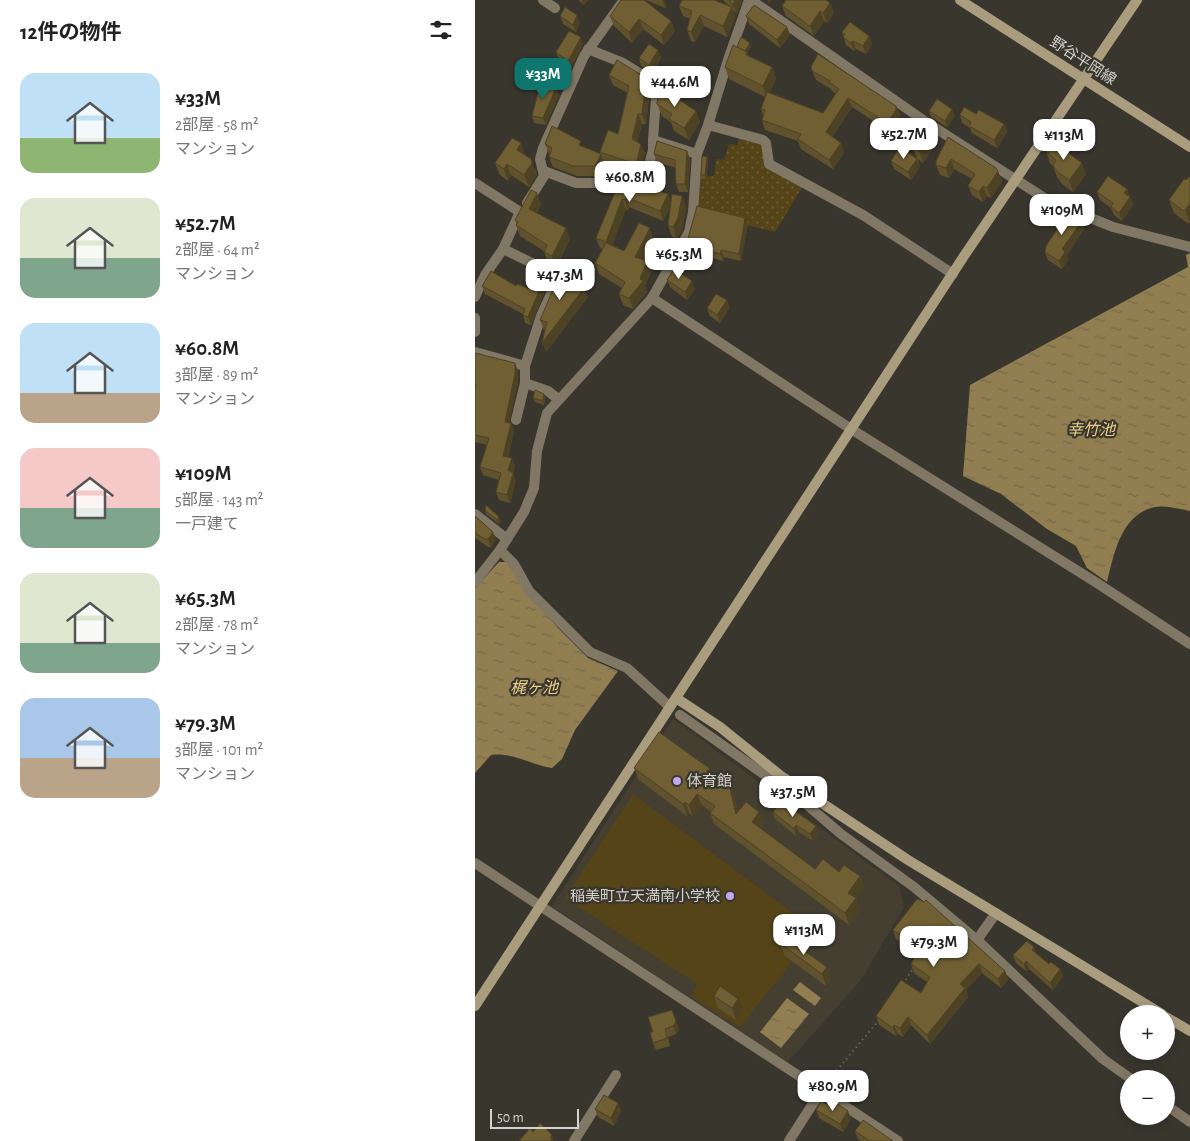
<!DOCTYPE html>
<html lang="ja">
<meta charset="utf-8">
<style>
body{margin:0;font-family:"Alegreya Sans","Noto Sans JP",sans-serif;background:#f2f2f2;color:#222;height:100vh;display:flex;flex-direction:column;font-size:19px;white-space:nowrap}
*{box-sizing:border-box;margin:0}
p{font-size:16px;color:#767676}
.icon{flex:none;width:28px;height:28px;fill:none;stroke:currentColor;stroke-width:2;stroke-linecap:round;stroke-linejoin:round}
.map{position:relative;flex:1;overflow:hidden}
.sheet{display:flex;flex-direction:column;background:#fff;width:475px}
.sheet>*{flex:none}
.tools{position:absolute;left:645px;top:1005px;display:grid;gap:10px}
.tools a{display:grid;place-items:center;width:55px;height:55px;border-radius:50%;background:#fff;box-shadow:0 2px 12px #0003;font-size:25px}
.scale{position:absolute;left:15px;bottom:12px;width:89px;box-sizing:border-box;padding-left:5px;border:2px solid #d4d2ce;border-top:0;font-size:14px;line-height:18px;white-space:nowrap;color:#d4d2ce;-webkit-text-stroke:4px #39362e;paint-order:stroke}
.price{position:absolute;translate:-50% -42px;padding:0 11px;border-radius:10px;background:#fff;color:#222;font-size:16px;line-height:32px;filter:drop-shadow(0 1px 2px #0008)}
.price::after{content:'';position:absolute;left:50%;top:30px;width:15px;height:11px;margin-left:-8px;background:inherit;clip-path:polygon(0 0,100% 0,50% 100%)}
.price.active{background:#0f766e;color:#fff}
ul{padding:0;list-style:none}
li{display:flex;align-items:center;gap:15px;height:125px;padding:0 20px}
li span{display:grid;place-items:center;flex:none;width:140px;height:100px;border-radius:15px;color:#555}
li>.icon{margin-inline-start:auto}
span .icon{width:60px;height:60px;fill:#fffc;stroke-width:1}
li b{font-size:21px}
h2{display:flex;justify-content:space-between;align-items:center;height:60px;padding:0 20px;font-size:21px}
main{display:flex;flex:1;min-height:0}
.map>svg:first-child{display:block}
</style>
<main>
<section class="sheet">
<h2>12件の物件<svg class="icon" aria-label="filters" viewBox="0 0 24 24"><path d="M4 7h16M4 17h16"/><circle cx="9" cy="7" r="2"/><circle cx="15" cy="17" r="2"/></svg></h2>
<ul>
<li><span style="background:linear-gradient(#bfe0f5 65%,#8fb573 0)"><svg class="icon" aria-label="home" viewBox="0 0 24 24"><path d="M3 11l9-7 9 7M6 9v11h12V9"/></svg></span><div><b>¥33M</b><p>2部屋 · 58 m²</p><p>マンション</p></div></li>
<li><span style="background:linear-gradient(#dfe7d0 60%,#7fa58c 0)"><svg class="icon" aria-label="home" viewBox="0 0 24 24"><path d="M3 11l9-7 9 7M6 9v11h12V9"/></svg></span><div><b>¥52.7M</b><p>2部屋 · 64 m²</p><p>マンション</p></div></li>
<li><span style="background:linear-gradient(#bfe0f5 70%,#b9a48a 0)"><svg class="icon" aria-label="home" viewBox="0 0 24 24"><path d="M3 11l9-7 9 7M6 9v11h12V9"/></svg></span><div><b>¥60.8M</b><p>3部屋 · 89 m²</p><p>マンション</p></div></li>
<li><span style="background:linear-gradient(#f6c9c9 60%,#7fa58c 0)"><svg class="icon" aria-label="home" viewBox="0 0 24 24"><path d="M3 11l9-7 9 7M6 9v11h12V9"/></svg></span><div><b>¥109M</b><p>5部屋 · 143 m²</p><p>一戸建て</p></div></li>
<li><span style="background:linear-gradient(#dfe7d0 70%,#7fa58c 0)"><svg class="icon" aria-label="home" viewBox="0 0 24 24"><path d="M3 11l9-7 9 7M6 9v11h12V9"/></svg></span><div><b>¥65.3M</b><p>2部屋 · 78 m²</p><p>マンション</p></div></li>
<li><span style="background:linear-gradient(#a9c7e8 60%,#b9a48a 0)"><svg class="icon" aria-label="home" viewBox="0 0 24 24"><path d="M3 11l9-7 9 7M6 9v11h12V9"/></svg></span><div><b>¥79.3M</b><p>3部屋 · 101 m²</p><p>マンション</p></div></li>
</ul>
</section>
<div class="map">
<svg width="715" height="1141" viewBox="0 0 715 1141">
<defs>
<pattern id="grass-dots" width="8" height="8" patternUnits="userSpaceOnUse" patternTransform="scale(1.25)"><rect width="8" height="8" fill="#544418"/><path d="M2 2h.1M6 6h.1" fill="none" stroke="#6c5e38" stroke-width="1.8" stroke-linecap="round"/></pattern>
<pattern id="water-ripples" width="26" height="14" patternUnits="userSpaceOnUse" patternTransform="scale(1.25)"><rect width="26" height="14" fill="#917f52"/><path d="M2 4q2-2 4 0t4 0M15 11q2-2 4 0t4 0" fill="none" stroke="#75694b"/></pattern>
</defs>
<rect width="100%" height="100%" fill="#39362e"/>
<polygon fill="#443f31" points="197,720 200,720 424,886 429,907 386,980 312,1063 77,906"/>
<polygon fill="url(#grass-dots)" points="264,134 291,143 294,164 330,183 300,232 218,212 220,177 239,176 241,159 249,160 254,144 263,145"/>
<polygon fill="#544418" points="158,794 334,925 335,939 265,1027 217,997 222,984 90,898"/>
<g fill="url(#water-ripples)">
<path d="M715,253V511C705,509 690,505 680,507C646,514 639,554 632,582L612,568L601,546L572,529L526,494L488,476L495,385L713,267L711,255Z"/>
<path d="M24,562H32L49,589L83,628L113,658L143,671L100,730L87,759L77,768C56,765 37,752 16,755L0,773V588Z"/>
<polygon points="325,982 346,998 340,1006 318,990"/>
<polygon points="312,998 334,1014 306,1048 285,1032"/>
</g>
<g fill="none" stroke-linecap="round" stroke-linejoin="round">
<g stroke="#78766f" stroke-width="2" stroke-dasharray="1 4" stroke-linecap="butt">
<polyline points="428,984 439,967"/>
<polyline points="352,1082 405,1019"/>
</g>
<g stroke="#807865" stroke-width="10">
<polyline points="68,0 80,8"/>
<polyline points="276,0 451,122 574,201 638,227 715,247"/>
<polyline points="113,49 148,63 182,84 178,140 222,154"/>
<polyline points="233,125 288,140 291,143 294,164 388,215 478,274"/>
<polyline points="69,171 101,183 150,183 168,187 178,150 178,140"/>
<polyline points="0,183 45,212 28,249 10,275 0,297"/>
<polyline points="52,203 69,176 65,159 68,148 109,56 149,0"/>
<polyline points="28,249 84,276 66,316 50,366 50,383 41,420"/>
<polyline points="177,298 376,429 622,583 715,644"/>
<polyline points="0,318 0,332"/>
<polyline points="0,352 50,366"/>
<polyline points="50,383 73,391 83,399"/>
<polyline points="0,514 32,539"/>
<polyline points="25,550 39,564 54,591 115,652 152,668 195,707"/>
<polyline points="0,582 25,550 49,512 59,488 62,451 72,413 177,298 214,232 218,212 222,154 233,125 253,60 274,0"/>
<polyline points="205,715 331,804 366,834 439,887 502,940 628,1059 656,1079"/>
<polyline points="0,863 423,1141"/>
<polyline points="502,940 521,913"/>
<polyline points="691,1105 715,1122"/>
<polyline points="99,1141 141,1075"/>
<polyline points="314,1141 346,1091"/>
</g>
<g stroke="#a99d7e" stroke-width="10">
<polyline points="485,0 715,147"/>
<polyline points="201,698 245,727 306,776 433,860 687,1014"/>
<polyline points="0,1006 489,256 662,0"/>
<polyline points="691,1017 715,1031"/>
</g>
</g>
<g fill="#60522c">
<polygon points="103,0 113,0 109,5"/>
<polygon points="171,0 189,0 192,6 190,8"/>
<polygon points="248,0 267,0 262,14 258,10 260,18 252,37 229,26 220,42 216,41 212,30 215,19 208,16 204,6 254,6"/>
<polygon points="355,3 359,13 352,23 349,21 339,36 311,16 307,6"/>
<polygon points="85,16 105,23 101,32 88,24"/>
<polygon points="135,16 196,21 200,31 189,45 168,29 157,43 139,26"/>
<polygon points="271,16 312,27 315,35 305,48 274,24"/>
<polygon points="367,32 394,36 397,44 391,54 381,49 379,51 371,45"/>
<polygon points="108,44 96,68 84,60 81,52"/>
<polygon points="262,47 276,47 272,53 274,56 297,67 301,79 294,93 348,113 361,94 357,91 356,89 341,80 336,67 421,106 425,115 425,119 415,132 377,107 357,137 369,153 358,169 326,149 323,141 290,130 287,120 288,116 286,109 290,97 254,79 250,67"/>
<polygon points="183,50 186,58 177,73 166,66 164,58"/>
<polygon points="134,75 175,88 171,124 167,124 162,142 170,153 163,179 154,177 151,169 129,162 130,165 124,176 102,176 78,167 74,157 75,154 74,154 70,144 108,147 125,154 125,152 143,134 153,93 138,85"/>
<polygon points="84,95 71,125 59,123 57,116"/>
<polygon points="182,104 221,111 225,122 214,140 199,131 196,122 187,116"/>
<polygon points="477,109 480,116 472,127 456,117 454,111"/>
<polygon points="501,114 529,124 532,132 522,148 497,133 495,128 487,123 485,115"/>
<polygon points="460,127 464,139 448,163 443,159 445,167 436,180 419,169 416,161 442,158 439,150 430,144 429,140 444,136"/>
<polygon points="473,137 527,181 516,198 512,196 508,202 497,195 493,186 497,179 479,169 474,178 465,175 461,165"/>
<polygon points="212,151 215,159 213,192 204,192 201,184 201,168 182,162 179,154"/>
<polygon points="571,151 611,174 598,192 587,184 582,177 578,166 575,163"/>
<polygon points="50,154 61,171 62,175 54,187 36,175 33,181 25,175 20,163"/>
<polygon points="232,157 233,161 231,179 227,179 226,175"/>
<polygon points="715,176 715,223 712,223 699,213 694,200"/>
<polygon points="145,180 193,194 196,202 207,196 211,208 207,230 202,239 197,237 193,225 195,207 188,221 154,207 153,210 151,209 137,245 149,251 179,239 168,259 172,261 176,272 170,286 172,292 158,309 148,305 144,294 147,288 124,274 120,263 128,249 125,248 121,238"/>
<polygon points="652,189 658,205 647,221 639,215 636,208 625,200 622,192"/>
<polygon points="66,204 62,213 91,228 95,239 81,267 73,263 69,251 45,236 41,225 42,224 40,220"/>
<polygon points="607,221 609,229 592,255 593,260 587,269 573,260 570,252"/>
<polygon points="273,224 266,261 249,257 248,261 224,254 222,251 215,248 212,242"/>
<polygon points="75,279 56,325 50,323 48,314 10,294 7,286 41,286 60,291"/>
<polygon points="192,280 220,289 212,300 195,287"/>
<polygon points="113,297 71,352 67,343 70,330 69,330 65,320"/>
<polygon points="252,300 254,308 245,323 235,316 232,308"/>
<polygon points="0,353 43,371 43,382 34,423 36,423 39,431 33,457 40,466 38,473 41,481 35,503 24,500 21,492 24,480 8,475 5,467 12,445 0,442"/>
<polygon points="69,394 70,398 69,405 60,402 58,398"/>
<polygon points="10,510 26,521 24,524 11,514"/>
<polygon points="0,516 21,539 16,547 13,547 0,538"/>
<polygon points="159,768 234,768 236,774 245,782 253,780 258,792 263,812 289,823 285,828 340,869 364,872 385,876 389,888 381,899 385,910 374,925 239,824 235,813 236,812 227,805 218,817 214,813 212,816 164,780"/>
<polygon points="298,812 341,826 343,834 338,841 324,832 321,836 300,819"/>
<polygon points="418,930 530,971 533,980 526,988 507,973 491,990 493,997 455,1044 436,1025 428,1037 423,1034 421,1036 404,1025 401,1016 446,993 452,982 439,973 436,964 442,953 421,939"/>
<polygon points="306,944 356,979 351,986 310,956"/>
<polygon points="562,954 574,964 585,969 588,976 578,990 554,969 551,971 541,963 538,955"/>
<polygon points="239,996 268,1010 261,1020 243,1008"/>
<polygon points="200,1018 204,1029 201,1034 193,1037 195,1046 181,1050 178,1043 178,1032"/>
<polygon points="143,1103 146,1111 139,1126 123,1117 120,1109"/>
<polygon points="341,1110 376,1119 368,1132 344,1118"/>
<polygon points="380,1131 418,1141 386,1141 383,1139"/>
</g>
<g fill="#4e4224">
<polygon points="107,0 113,0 109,5"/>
<polygon points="187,0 189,0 192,6 190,8"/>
<polygon points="260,0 267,0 262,14 258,5"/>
<polygon points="292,0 297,0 294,4"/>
<polygon points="355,3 359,13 352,23 348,13"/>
<polygon points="257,7 260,18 252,37 248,26"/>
<polygon points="345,11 349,21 339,36 335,26"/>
<polygon points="102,15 105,23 101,32 98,25"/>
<polygon points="225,15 229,26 220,42 216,32"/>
<polygon points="164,19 168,29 157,43 154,32"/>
<polygon points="196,21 200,31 189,45 186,35"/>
<polygon points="312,27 315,35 305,48 302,40"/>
<polygon points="394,36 397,44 391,54 388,46"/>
<polygon points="106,37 108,44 96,68 93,61"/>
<polygon points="378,41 381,49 379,51 376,43"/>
<polygon points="275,43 276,47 272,53 276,64 275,67 269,52"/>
<polygon points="183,50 186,58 177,73 174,65"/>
<polygon points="297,67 301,79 292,98 288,86"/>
<polygon points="171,78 175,88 171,124 167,114"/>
<polygon points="81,88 84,95 71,125 68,118"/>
<polygon points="373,98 377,107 354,141 351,132"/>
<polygon points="421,106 425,115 425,119 415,132 412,123"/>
<polygon points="477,109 480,116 472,127 470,121"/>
<polygon points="221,111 225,122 214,140 209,128"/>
<polygon points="163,114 167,124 160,149 157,139"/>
<polygon points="529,124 532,132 522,148 519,140"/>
<polygon points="460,127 464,139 448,163 444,151"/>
<polygon points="46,143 50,155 42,150"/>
<polygon points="366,143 369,153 358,169 354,160"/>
<polygon points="166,144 170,153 163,179 160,169"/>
<polygon points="212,151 215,159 213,192 210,184"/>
<polygon points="126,154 130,165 124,176 120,166"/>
<polygon points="232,157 233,161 231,179 230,175"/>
<polygon points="56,159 62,175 54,187 49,175"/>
<polygon points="442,159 445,167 436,180 433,172"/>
<polygon points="476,159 479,169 474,178 471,168"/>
<polygon points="607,163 611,174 598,192 594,180"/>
<polygon points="32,164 36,175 33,181 29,169"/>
<polygon points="523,171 527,181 516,198 512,188"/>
<polygon points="508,186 512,196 508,202 504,192"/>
<polygon points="652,189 655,197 649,193"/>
<polygon points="62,193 66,204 58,220 54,209"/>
<polygon points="193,194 197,204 188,221 185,211"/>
<polygon points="207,196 211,208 207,230 202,239 198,227"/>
<polygon points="151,197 154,207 153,210 150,200"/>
<polygon points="655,197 658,205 647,221 644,213"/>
<polygon points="147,199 151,209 135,252 131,242"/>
<polygon points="715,204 715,223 710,210"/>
<polygon points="270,218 273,224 266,261 264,254"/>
<polygon points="607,221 609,229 592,255 593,260 587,269 584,261 587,249"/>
<polygon points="91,228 95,239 81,267 77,256"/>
<polygon points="175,228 179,239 164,268 160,257"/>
<polygon points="246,250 249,257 248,261 245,254"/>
<polygon points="172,261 176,272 170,286 172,292 158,309 154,298 165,279"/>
<polygon points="72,272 75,279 56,325 53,317"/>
<polygon points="217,281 220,289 212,300 210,292"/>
<polygon points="109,288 113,297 71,352 67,343"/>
<polygon points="252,300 254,308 245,323 242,315"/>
<polygon points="40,363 43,371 43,382 33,430 30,422"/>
<polygon points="69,394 70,398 69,405 68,401"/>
<polygon points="36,423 39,431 31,464 28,456"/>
<polygon points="37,458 40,466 36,478 33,470"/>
<polygon points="38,473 41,481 35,503 32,495"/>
<polygon points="24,517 26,521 24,524 22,520"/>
<polygon points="18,532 21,539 16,547 13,539"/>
<polygon points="253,780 258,792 266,826 261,814"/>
<polygon points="222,794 227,805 218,817 214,805"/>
<polygon points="210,802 214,813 212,816 208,804"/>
<polygon points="284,812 289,823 281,834 277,822"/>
<polygon points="321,825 324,832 321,836 319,829"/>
<polygon points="341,826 343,834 338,841 335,834"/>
<polygon points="385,876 389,888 381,899 385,910 374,925 370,913 373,893"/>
<polygon points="559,947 562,954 557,950"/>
<polygon points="551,961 554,969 551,971 549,964"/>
<polygon points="504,964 507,973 491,990 493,997 455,1044 452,1035 485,984"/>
<polygon points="352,967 356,979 351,986 347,974"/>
<polygon points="585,969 588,976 578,990 575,983"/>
<polygon points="530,971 533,980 526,988 523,979"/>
<polygon points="263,999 268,1010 261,1020 257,1008"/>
<polygon points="197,1010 204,1029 201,1034 198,1026"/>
<polygon points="433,1017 436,1025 428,1037 425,1028"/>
<polygon points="419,1025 423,1034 421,1036 418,1028"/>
<polygon points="143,1103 146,1111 139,1126 136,1118"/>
<polygon points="373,1111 376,1119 368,1132 365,1124"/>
<polygon points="77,1135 79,1141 75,1141 75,1137"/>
</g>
<g fill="#705f33" stroke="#4e4224">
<polygon points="146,0 169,0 196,21 186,35 164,19 154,32 135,16"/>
<polygon points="207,0 239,0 257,7 248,26 225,15 216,32 212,30 217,11 204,6"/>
<polygon points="254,0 260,0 258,5"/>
<polygon points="311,0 351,0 355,3 348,13 345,11 335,26 307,6"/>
<polygon points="279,5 312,27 302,40 271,16"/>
<polygon points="90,7 102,15 98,25 85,16"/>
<polygon points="375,22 394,36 388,46 378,41 376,43 368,37 370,34 367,32"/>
<polygon points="94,31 106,37 93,61 81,52"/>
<polygon points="266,37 275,43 270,51 262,47"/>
<polygon points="174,44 183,50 174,65 164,58"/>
<polygon points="258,45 272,52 271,55 297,67 288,86 250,67"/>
<polygon points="343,54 421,106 421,110 412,123 373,98 351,132 366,143 354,160 323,139 326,134 287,120 290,110 286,109 292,92 348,113 364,89 354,82 355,81 337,71 336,67"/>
<polygon points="142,60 171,78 167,114 163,114 157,139 166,144 160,169 150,167 152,161 125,152 133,130 143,134 154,86 134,75"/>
<polygon points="66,81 81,88 68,118 57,116"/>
<polygon points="184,86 221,111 209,128 194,119 197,114 182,104"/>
<polygon points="462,99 477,109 470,121 454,111"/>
<polygon points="489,107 501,114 504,110 529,124 519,140 494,126 496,122 485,115"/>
<polygon points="452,122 460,127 444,151 437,147"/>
<polygon points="77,126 106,141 104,145 126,154 120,166 98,166 74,157 77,148 70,144"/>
<polygon points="435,130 444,135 437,146 429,140"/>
<polygon points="473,137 521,168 523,171 512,188 508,186 504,192 493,186 500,174 476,159 471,168 461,165 461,161"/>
<polygon points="37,138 46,143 42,150 56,159 57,163 49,175 32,164 29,169 20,163"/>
<polygon points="182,141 212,151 210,184 201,184 200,160 179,154"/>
<polygon points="578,142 607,163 594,180 583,172 578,166 581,160 571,151"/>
<polygon points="425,147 442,159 433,172 416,161"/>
<polygon points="227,156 232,157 230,175 226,175"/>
<polygon points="633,176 652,189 649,193 655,197 644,213 636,207 638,203 622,192"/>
<polygon points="715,176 715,204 710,210 707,210 694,200 709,179 711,180"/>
<polygon points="145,180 193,194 185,211 151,197 150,200 147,199 131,242 121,238"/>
<polygon points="56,190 62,193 54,209 91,228 77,256 69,252 72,245 41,225 43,222 40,220"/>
<polygon points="197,194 207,196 203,218 198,227 193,225"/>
<polygon points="222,206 270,218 264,254 246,250 245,254 221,247 222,245 212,242"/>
<polygon points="594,212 607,221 587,249 590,252 584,261 570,252 571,246"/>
<polygon points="164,223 175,228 160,257 172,261 165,279 168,281 154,298 144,294 150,282 120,263 131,243 149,251"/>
<polygon points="199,269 217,281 210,292 192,280"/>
<polygon points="69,270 72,272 53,317 48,315 50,309 7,286 16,271 41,286 42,284 60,291"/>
<polygon points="86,271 109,288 67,343 72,322 65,320"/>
<polygon points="241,294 252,300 242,315 232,308"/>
<polygon points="0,353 40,363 40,374 30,422 36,423 28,456 37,458 33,470 38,473 32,495 21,492 26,473 5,467 14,438 0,435 0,389 1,385 0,385"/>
<polygon points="60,390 69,394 68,401 58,398"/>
<polygon points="11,505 24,517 22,520 10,510"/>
<polygon points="0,516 18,532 13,539 10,539 0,533"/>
<polygon points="184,732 234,768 232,771 245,782 253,780 261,814 271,802 284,812 277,822 340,869 348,859 364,872 369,865 385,876 373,893 381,898 370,913 235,813 240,806 222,794 214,805 210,802 208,804 159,768"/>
<polygon points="306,801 341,826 335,834 321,825 319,829 298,812"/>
<polygon points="442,899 449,902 451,900 530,971 523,979 504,964 485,984 490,988 452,1035 433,1017 425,1028 419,1025 418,1028 401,1016 426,980 446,993 455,977 436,964 444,948 418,930"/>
<polygon points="311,938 352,967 347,974 306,944"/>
<polygon points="552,941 559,947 557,950 574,964 576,962 585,969 575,983 551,961 549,964 538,955"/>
<polygon points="245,986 263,999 257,1008 239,996"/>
<polygon points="197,1010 201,1021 198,1026 190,1029 192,1038 178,1043 175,1032 178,1032 173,1017"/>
<polygon points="129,1095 143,1103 136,1118 120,1109"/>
<polygon points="346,1101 358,1107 361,1103 373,1111 365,1124 341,1110"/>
<polygon points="388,1120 418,1141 395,1141 380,1131"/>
<polygon points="65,1123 77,1135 75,1137 77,1139 75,1141 44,1141 55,1128 58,1132"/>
</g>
<g fill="#c0a8f3" stroke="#39362e" stroke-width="2">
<circle cx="202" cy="781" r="5"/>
<circle cx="255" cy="896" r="5"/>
</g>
<g text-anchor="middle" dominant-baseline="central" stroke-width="4.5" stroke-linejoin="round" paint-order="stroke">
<g font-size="15" fill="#d4d2ce" stroke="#39362e">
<text transform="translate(608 61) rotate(33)">野谷平岡線</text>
</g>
<g font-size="15" fill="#d4d2ce" stroke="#39362e" text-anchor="start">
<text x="212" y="781">体育館</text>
<text x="245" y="896" text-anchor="end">稲美町立天満南小学校</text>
</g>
<g font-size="16" font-style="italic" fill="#efd28a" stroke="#39362e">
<text x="616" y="430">幸竹池</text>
<text x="59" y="688">梶ヶ池</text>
</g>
</g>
</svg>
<div class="tools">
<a>+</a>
<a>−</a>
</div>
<div class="scale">50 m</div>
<b class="price active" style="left:68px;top:100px">¥33M</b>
<b class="price" style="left:200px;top:108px">¥44.6M</b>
<b class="price" style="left:429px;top:160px">¥52.7M</b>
<b class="price" style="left:589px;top:161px">¥113M</b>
<b class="price" style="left:155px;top:203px">¥60.8M</b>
<b class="price" style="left:587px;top:236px">¥109M</b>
<b class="price" style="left:204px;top:280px">¥65.3M</b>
<b class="price" style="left:85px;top:301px">¥47.3M</b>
<b class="price" style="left:318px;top:818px">¥37.5M</b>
<b class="price" style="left:329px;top:956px">¥113M</b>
<b class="price" style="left:459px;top:968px">¥79.3M</b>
<b class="price" style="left:358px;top:1112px">¥80.9M</b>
</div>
</main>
